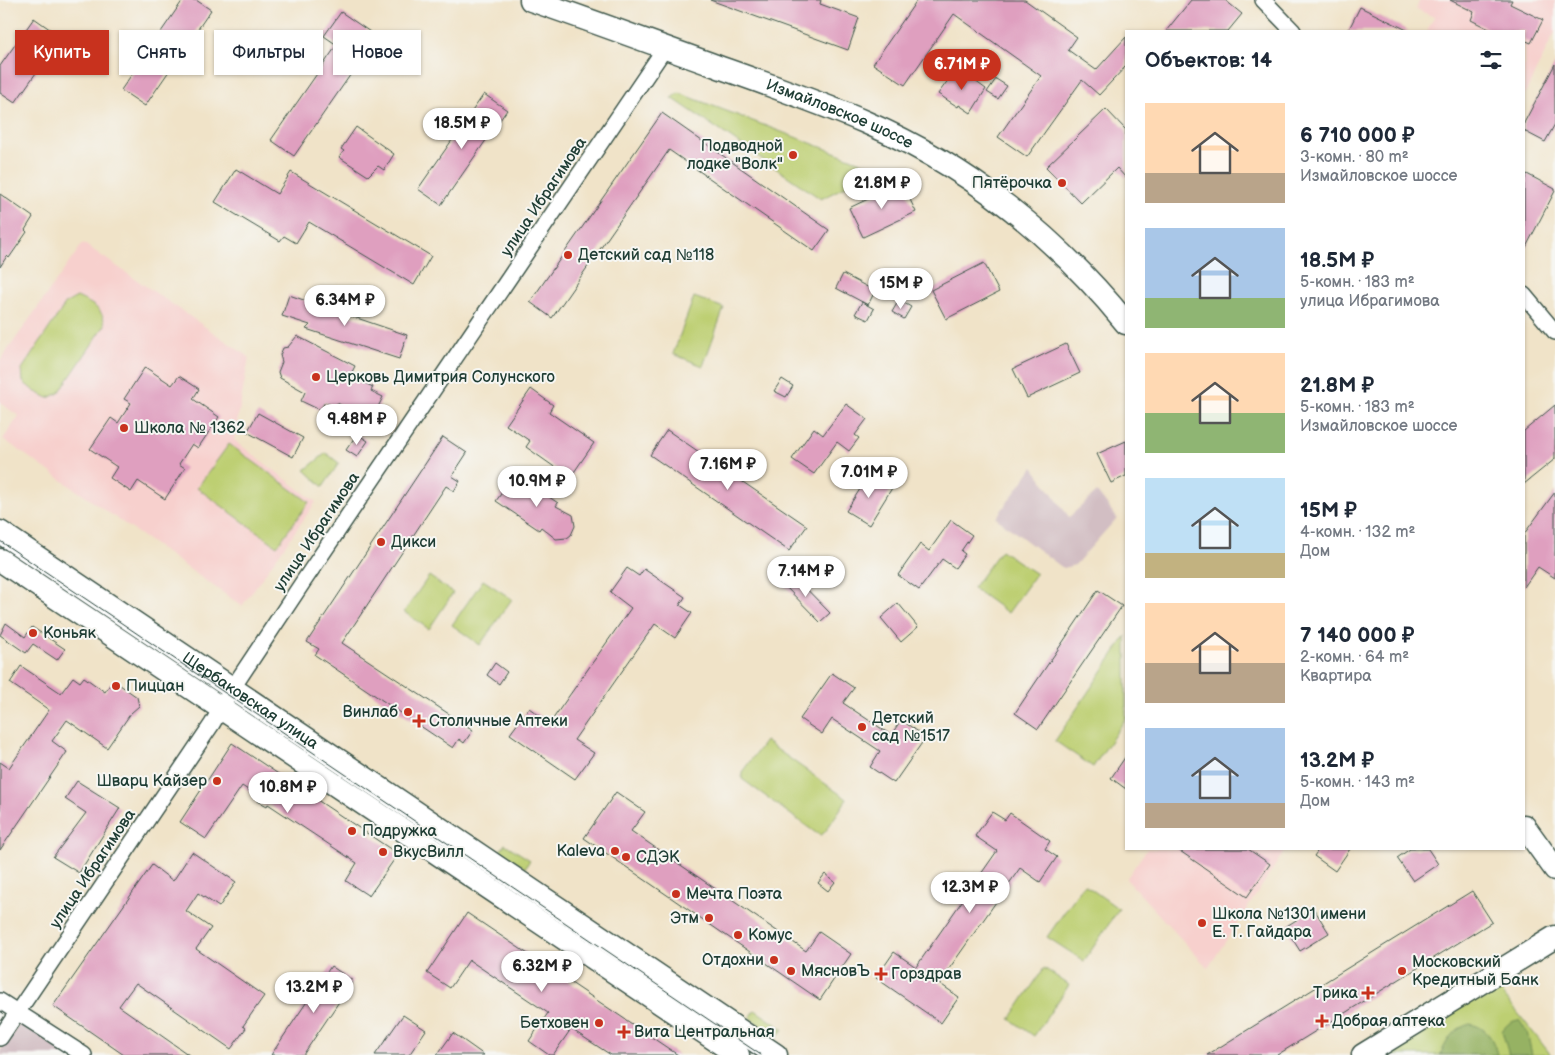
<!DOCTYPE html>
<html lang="ru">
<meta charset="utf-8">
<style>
body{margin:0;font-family:"Balsamiq Sans",sans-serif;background:#f2f2f3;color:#1f2937;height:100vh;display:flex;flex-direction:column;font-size:19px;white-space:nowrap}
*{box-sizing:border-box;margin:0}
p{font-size:16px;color:#747a83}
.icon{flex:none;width:28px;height:28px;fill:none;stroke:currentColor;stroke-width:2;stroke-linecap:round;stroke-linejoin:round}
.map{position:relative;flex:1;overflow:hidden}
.panel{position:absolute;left:1125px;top:30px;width:400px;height:820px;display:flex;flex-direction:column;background:#fff;border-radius:0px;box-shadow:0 1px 4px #0004}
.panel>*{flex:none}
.top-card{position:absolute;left:15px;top:30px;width:475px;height:45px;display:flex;gap:10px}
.price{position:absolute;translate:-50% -42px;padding:0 11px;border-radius:18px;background:#fff;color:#222;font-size:16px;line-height:32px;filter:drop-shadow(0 1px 2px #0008)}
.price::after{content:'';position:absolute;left:50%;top:30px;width:15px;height:11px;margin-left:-8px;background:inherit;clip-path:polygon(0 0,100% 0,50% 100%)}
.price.active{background:#c8321e;color:#fff}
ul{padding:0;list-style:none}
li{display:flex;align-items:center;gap:15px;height:125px;padding:0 20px}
li span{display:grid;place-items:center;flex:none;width:140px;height:100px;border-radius:0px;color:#555}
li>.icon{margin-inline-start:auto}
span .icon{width:60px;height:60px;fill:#fffc;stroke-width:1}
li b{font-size:21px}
h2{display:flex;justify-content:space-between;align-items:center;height:60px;padding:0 20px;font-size:21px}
.chip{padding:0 18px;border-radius:0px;background:#fff;box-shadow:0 1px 4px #0004;font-size:18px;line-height:45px}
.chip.active{background:#c8321e;color:#fff}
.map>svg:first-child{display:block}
</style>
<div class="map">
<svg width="1555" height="1055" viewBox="0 0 1555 1055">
<rect width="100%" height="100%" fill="#f6f6f2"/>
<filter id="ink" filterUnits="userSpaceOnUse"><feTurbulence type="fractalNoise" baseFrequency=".02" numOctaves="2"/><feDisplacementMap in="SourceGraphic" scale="10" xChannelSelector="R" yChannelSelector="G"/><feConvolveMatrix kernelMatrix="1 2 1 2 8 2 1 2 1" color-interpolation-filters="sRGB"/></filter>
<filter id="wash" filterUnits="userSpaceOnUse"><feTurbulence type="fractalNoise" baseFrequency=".0096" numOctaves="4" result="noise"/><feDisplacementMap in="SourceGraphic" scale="20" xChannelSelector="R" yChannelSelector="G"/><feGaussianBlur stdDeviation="1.12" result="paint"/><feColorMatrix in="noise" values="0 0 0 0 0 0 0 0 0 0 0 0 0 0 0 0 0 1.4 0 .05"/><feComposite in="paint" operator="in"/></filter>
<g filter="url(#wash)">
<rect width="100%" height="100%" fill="#f0e3c8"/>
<g fill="#f7d0cd">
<polygon points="1420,0 1555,0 1555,32 1524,96 1524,31 1427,31 1434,17 1416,9"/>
<polygon points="83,243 249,357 234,440 316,502 242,606 3,439 19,416 0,403 0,361"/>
<polygon points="1147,849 1286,849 1208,968 1126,879"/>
</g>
<g fill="#d2bec3">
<polygon points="1033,467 1069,517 1097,492 1117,518 1075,565 1063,568 996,518"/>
<polygon points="26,1024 73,1055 0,1055 0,1051 17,1026"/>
</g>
<g fill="#bdcf72" stroke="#6e8653">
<polygon points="679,93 879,169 821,199 672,98"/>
<path d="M77,297C92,304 103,308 105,325L59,393L48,398L34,391L23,382L22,369L66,303Z"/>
<polygon points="694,297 724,308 703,366 673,354"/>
<polygon points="229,444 309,502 277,546 197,488"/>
<polygon points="326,453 339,463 323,487 305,470"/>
<polygon points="1001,550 1036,574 1008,613 973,588"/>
<polygon points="429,576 453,593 429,629 404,612"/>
<polygon points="483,580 512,599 480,645 452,625"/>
<polygon points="1126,636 1126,718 1093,767 1055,741"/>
<polygon points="765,741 847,799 825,832 821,835 816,833 742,779 742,772"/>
<polygon points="505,844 530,860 525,868 500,851"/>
<polygon points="1084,884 1119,909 1084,961 1047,937"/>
<polygon points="1044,968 1069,985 1034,1036 1010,1019"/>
<polygon points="1495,984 1551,1055 1377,1055"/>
<polygon points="755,1010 783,1029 777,1037 750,1018"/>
</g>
<g fill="#96b264" stroke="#5a784c">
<path d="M1519,1020L1527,1032L1532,1055H1509L1502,1031C1507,1024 1511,1021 1519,1020Z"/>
<path d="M1470,1024C1487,1027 1494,1040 1497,1055H1440C1449,1038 1451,1030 1470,1024Z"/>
</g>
<g id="blocks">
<g fill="#df9fbf">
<polygon points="183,0 196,0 211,10 145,106 121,90"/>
<polygon points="710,0 821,0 820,4 859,18 848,50"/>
<polygon points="917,0 1025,0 1077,37 1068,50 1096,70 1126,37 1126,66 1099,95 1082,80 1027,157 998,137 1041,76 954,14 905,85 873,64"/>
<polygon points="1191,0 1225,0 1242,14 1228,31 1166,31"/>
<polygon points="1450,0 1512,0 1510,4 1543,20 1531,43 1524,40 1524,31 1493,31 1471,20 1474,12"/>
<polygon points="1360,7 1409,31 1348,31"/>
<polygon points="341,12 389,45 372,69 360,61 294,156 271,140 337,45 324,36"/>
<polygon points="34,18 61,37 15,103 0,93 0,66"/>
<polygon points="1555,64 1555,124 1545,142 1524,131 1524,123"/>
<polygon points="957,68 986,89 971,113 959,105 958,107 938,94"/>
<polygon points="996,79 1007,86 998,99 987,92"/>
<polygon points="484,94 507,110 441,205 418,189"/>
<polygon points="1106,109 1126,130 1126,178 1117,168 1081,203 1046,167"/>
<polygon points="662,113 829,230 814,251 669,150 552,318 530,302"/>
<polygon points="356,127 394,154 384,170 378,166 368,176 339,157 344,151 341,149"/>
<polygon points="236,169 277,194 291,172 431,256 414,285 309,222 296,243 284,236 280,241 215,202"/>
<polygon points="1527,174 1555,189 1555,191 1524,251 1524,181"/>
<polygon points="902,183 916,212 863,237 849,208"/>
<polygon points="0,194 33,217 25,230 27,232 9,258 7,256 0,267"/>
<polygon points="984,263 999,292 946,319 931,290"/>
<polygon points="843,274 875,291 868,305 836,288"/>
<polygon points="289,295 407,335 399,359 306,329 310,325 282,316"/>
<polygon points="899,300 911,307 904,319 892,312"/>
<polygon points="862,302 874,309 868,320 855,314"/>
<polygon points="297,336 355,366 350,376 373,387 371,391 383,397 374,415 360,408 358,414 337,403 335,407 325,402 320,410 301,401 305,392 280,378 278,372 282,362 280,355 283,348 288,347"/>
<polygon points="1066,344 1080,373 1027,398 1013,369"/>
<polygon points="145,367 172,385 179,376 199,389 193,399 219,417 198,448 192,444 179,464 185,468 165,499 138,481 131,492 110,478 117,467 90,449 111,418 118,423 131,403 124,399"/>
<polygon points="782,379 793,386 786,397 774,391"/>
<polygon points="531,389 553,405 549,412 594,443 570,478 526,447 530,441 506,425"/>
<polygon points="846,404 867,419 855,435 859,438 849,451 837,442 814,474 792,459 814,428 823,435"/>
<polygon points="1555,405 1555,459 1524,484 1524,431"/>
<polygon points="258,413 303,438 293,457 247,432"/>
<polygon points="667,430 807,526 789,551 650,455"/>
<polygon points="357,434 368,441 357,457 346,450"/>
<polygon points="443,437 467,453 452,476 460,481 454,491 446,486 342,643 473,730 464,743 459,739 453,748 315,655 319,649 307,642"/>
<polygon points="1126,441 1126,476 1111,483 1097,454"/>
<polygon points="871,472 892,488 869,525 846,511"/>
<polygon points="515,474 558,503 556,506 573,515 575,526 571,535 567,538 556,539 541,527 539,530 496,501"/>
<polygon points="1555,492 1555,578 1538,567 1524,587 1524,534"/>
<polygon points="951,520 972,535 961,551 965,554 955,568 942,559 919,590 898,575 920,544 929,551"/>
<polygon points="627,568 639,576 644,569 685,597 680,605 692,613 675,638 655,624 574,740 594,753 575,779 510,734 529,708 550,723 631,608 610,592"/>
<polygon points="792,574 830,613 820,622 782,583"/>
<polygon points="1098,590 1122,606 1038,729 1015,713"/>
<polygon points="898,603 918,627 901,642 881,618"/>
<polygon points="6,623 25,637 32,627 65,649 57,660 33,644 26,653 0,635"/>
<polygon points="495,663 507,672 499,684 487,675"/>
<polygon points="21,666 61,693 73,677 80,682 84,677 105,692 113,680 137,697 139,706 131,713 107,748 67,720 52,741 67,752 0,850 0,762 9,768 49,710 10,683"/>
<polygon points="832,673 854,688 843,703 891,735 901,720 926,737 894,783 870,767 880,751 832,719 822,734 800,719"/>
<polygon points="232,743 398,854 369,896 346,881 357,863 268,804 267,806 258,801 260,798 242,786 206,839 180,822"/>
<polygon points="1126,756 1126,789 1111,778"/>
<polygon points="77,781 120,808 79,873 53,857 86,813 65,799"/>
<polygon points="616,792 645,812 631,831 806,951 819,932 851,954 820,1000 584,838"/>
<polygon points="992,812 1005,820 1010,813 1050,841 1045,849 1057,857 1040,882 1020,868 939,983 959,997 941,1023 876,978 894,952 916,967 997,851 975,836"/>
<polygon points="1177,849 1248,849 1270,864 1247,897"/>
<polygon points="1319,849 1350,849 1335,871 1314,856"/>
<polygon points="1410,849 1428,849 1438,864 1413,881 1397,858"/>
<polygon points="192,852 236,882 219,907 198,893 186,911 211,928 196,949 264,996 243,1026 246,1028 231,1049 136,983 119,1006 189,1055 124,1055 53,1006 152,865 173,881"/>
<polygon points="825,874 835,882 828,891 818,883"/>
<polygon points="1472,891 1492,922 1277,1055 1207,1055"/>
<polygon points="1314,909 1329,933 1300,951 1285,927"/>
<polygon points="467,913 592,997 678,1055 611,1055 571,1029 553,1055 549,1055 529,1041 548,1013 469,960 450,988 427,973"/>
<polygon points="331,966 353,981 303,1055 271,1055"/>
<polygon points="403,1015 426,1030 409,1055 375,1055"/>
<polygon points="453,1033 484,1055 437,1055"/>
</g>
</g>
</g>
<g filter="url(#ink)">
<use href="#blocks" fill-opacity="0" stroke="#3e564a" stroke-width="1"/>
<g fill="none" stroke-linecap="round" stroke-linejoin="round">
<defs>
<g id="street">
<polyline points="1263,0 1293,31"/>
<polyline points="1524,295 1555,332"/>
<polyline points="0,1001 84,1055"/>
<polyline points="0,1038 212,724 232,689 303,582 665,48"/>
</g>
<g id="secondary">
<path id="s1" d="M531,0C593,21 654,44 716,66C766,84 816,101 865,122C968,166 1056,237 1126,323"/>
<path id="s2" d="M0,532L776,1055"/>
<polyline points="0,560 738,1055"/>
<polyline points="1524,826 1555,869"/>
<polyline points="1363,1055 1555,937"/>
</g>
</defs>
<use href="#street" stroke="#3e564a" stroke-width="18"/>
<use href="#secondary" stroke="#3e564a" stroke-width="25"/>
<use href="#street" stroke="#fff" stroke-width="15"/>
<use href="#secondary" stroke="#fff" stroke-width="22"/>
<polyline stroke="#1f3d34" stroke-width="1" points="0,541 761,1055"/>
</g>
</g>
<g fill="#c8321e" stroke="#f6f6f2" stroke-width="2">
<circle cx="793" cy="155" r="5"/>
<circle cx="1062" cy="183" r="5"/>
<circle cx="568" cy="255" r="5"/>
<circle cx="316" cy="377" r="5"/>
<circle cx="124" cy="428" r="5"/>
<circle cx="381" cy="542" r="5"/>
<circle cx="33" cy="633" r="5"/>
<circle cx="116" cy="686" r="5"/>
<circle cx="408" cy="712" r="5"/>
<path d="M416.5 713.5h5v5h5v5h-5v5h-5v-5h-5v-5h5z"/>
<circle cx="862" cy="727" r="5"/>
<circle cx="217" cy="781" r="5"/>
<circle cx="352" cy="831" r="5"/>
<circle cx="615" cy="851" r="5"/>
<circle cx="383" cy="852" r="5"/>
<circle cx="626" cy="857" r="5"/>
<circle cx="676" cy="894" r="5"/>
<circle cx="709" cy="918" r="5"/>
<circle cx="1202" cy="923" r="5"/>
<circle cx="738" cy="935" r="5"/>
<circle cx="774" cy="960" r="5"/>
<circle cx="791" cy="971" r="5"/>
<circle cx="1402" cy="971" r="5"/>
<path d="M878.5 966.5h5v5h5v5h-5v5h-5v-5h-5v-5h5z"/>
<path d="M1365.5 985.5h5v5h5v5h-5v5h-5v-5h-5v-5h5z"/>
<path d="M1319.5 1013.5h5v5h5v5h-5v5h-5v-5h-5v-5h5z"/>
<circle cx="599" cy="1023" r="5"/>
<path d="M621.5 1024.5h5v5h5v5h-5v5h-5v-5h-5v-5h5z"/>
</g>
<g text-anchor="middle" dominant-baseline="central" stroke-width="4" stroke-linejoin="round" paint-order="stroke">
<g font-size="16" fill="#1f3d34" stroke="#f6f6f2">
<text stroke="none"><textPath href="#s1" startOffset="329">Измайловское шоссе</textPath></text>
<text transform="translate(544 197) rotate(-56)">улица Ибрагимова</text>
<text transform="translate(317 532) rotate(-56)">улица Ибрагимова</text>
<text stroke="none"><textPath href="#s2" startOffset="302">Щербаковская улица</textPath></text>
<text transform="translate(93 869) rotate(-56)">улица Ибрагимова</text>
</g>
<g font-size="16" fill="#1f3d34" stroke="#f6f6f2" text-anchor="start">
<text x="783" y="146" text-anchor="end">Подводной<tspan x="783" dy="18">лодке "Волк"</tspan></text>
<text x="1052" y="183" text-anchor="end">Пятёрочка</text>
<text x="578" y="255">Детский сад №118</text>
<text x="326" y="377">Церковь Димитрия Солунского</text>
<text x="134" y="428">Школа № 1362</text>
<text x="391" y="542">Дикси</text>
<text x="43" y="633">Коньяк</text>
<text x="126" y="686">Пиццан</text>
<text x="398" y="712" text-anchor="end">Винлаб</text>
<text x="872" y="718">Детский<tspan x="872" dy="18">сад №1517</tspan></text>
<text x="429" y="721">Столичные Аптеки</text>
<text x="207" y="781" text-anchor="end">Шварц Кайзер</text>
<text x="362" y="831">Подружка</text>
<text x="605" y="851" text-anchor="end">Kaleva</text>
<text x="393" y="852">ВкусВилл</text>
<text x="636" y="857">СДЭК</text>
<text x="686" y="894">Мечта Поэта</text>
<text x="1212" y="914">Школа №1301 имени<tspan x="1212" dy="18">Е. Т. Гайдара</tspan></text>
<text x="699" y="918" text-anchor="end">Этм</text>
<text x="748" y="935">Комус</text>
<text x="764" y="960" text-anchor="end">Отдохни</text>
<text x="1412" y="962">Московский<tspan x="1412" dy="18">Кредитный Банк</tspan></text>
<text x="801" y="971">МясновЪ</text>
<text x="891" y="974">Горздрав</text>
<text x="1358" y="993" text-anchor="end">Трика</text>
<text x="1332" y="1021">Добрая аптека</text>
<text x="589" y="1023" text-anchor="end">Бетховен</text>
<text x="634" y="1032">Вита Центральная</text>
</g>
</g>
</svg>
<b class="price active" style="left:962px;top:91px">6.71M ₽</b>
<b class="price" style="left:462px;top:150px">18.5M ₽</b>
<b class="price" style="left:882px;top:210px">21.8M ₽</b>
<b class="price" style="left:901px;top:310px">15M ₽</b>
<b class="price" style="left:345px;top:327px">6.34M ₽</b>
<b class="price" style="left:357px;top:446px">9.48M ₽</b>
<b class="price" style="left:728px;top:491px">7.16M ₽</b>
<b class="price" style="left:869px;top:499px">7.01M ₽</b>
<b class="price" style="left:537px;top:508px">10.9M ₽</b>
<b class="price" style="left:806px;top:598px">7.14M ₽</b>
<b class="price" style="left:288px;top:814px">10.8M ₽</b>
<b class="price" style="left:970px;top:914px">12.3M ₽</b>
<b class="price" style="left:542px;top:993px">6.32M ₽</b>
<b class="price" style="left:314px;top:1014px">13.2M ₽</b>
<div class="top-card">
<a class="chip active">Купить</a>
<a class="chip">Снять</a>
<a class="chip">Фильтры</a>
<a class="chip">Новое</a>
</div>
<section class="panel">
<h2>Объектов: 14<svg class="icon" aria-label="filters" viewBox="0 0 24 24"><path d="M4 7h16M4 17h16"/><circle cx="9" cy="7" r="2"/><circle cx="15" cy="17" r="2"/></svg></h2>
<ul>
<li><span style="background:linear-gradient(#ffd9b3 70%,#b9a48a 0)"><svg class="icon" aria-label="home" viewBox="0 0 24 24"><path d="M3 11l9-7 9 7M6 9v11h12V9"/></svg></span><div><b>6 710 000 ₽</b><p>3-комн. · 80 m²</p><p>Измайловское шоссе</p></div></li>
<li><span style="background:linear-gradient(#a9c7e8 70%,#8fb573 0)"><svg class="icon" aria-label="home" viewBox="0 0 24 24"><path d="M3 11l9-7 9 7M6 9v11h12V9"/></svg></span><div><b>18.5M ₽</b><p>5-комн. · 183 m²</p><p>улица Ибрагимова</p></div></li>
<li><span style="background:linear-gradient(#ffd9b3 60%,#8fb573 0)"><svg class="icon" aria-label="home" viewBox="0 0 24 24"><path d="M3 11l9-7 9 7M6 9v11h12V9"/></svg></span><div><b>21.8M ₽</b><p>5-комн. · 183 m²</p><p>Измайловское шоссе</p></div></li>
<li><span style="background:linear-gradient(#bfe0f5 75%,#c2b280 0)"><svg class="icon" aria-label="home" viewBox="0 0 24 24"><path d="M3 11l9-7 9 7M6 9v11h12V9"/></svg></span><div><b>15M ₽</b><p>4-комн. · 132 m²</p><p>Дом</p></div></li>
<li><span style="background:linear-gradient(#ffd9b3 60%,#b9a48a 0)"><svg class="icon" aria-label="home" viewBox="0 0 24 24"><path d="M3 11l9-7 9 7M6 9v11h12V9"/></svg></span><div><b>7 140 000 ₽</b><p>2-комн. · 64 m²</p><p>Квартира</p></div></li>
<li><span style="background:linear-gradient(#a9c7e8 75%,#b9a48a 0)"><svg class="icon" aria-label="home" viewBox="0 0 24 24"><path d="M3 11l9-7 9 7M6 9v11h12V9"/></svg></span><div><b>13.2M ₽</b><p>5-комн. · 143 m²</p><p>Дом</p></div></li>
</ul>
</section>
</div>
